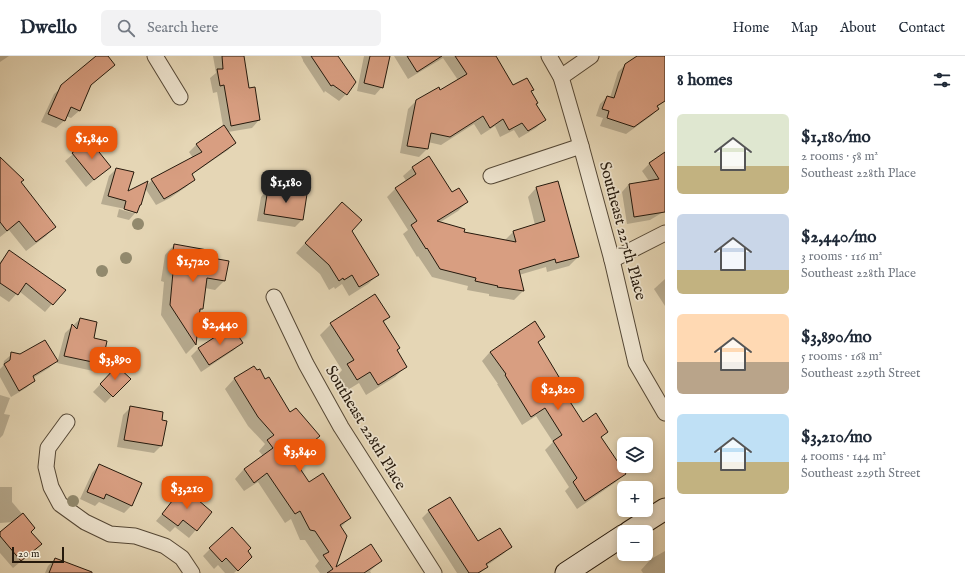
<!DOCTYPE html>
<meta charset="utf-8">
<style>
body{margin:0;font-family:"IM FELL English",serif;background:#f2f2f3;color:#1f2937;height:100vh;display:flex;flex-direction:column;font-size:15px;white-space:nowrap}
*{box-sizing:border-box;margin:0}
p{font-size:13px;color:#747a83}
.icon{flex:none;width:22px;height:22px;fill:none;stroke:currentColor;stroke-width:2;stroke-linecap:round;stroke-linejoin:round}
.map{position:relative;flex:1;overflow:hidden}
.side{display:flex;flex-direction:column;background:#fff;width:300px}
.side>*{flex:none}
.tools{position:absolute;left:617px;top:381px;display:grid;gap:8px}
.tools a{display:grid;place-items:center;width:36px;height:36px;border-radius:6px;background:#fff;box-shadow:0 2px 6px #0003;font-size:20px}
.scale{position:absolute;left:12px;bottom:10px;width:52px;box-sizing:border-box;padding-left:4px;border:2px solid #25190c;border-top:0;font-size:11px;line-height:14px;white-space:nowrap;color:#25190c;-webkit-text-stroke:3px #eee4cf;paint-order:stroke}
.price{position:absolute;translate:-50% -34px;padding:0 9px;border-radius:8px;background:#ea580c;color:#fff;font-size:13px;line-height:26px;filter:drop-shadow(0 1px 2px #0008)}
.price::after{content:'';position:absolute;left:50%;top:24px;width:12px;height:9px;margin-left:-6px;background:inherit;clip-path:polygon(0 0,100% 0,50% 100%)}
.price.active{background:#222;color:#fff}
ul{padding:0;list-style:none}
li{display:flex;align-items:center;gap:12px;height:100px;padding:0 12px}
li span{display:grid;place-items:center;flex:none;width:112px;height:80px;border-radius:6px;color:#555}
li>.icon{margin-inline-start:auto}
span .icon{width:48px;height:48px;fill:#fffc;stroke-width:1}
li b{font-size:17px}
h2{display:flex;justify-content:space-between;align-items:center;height:48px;padding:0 12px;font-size:17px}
header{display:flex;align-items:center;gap:24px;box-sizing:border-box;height:56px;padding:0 20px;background:#fff;border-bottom:1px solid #e0e1e3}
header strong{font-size:19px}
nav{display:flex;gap:22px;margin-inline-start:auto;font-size:14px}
.search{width:280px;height:36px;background:#f2f2f3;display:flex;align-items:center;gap:10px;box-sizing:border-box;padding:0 14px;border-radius:6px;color:#747a83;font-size:15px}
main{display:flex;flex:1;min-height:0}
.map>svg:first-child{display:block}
</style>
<header>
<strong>Dwello</strong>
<div class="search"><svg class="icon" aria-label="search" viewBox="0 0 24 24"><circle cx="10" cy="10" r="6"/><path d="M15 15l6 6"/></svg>Search here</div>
<nav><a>Home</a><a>Map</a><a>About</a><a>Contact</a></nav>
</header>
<main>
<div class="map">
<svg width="665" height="517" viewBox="0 0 665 517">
<rect width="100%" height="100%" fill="#e5d6b5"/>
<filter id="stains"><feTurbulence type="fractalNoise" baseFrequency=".005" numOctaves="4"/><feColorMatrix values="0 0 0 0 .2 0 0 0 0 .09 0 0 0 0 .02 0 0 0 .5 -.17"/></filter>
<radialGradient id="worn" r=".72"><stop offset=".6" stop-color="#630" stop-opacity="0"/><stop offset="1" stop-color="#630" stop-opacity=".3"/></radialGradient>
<g fill="#0003">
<polygon points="0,0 9,0 0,6"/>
<polygon points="98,0 107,0 114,9 90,30 79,55 71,62 66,60 64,65 56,72 41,66 54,38"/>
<polygon points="213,0 243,0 249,33 254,32 259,64 252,72 228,76 235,87 228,94 191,119 194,123 186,131 170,142 156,149 145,132 136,156 129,164 117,161 119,153 133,157 135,155 101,148 109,120 116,113 127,137 146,130 152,124 193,102 189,96 196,89 223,70 217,36 213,37 210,22 216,17"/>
<polygon points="301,0 337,0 346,38 339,45 325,35 324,37 303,5 303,4"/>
<polygon points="364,0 388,0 382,31 375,39 357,35"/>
<polygon points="394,0 482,0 513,31 533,34 531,36 535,48 544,64 536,72 519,82 514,74 500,81 495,70 481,79 474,68 441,89 428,86 427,93 419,101 400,97 408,53 417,44 440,35 458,24 443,2 408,23"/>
<polygon points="639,0 665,0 665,45 657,51 658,53 651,60 626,78 600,70 603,62 596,60 600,48 607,41 610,42 618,16 625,9"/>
<polygon points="86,87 109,111 86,131 65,105"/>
<polygon points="665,97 665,155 650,164 627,168 622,136 629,128 649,125 642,115 649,108"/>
<polygon points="429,101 452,138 467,146 458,155 439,167 463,176 504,185 513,176 535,169 528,141 536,132 578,201 569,210 547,216 546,211 519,219 523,235 514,244 489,240 489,238 467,234 468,230 432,221 418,200 417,201 403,178 408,174 387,141 396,132 407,126 403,120 412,112"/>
<polygon points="0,102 55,170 46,180 26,195 9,174 0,181"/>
<polygon points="268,133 306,139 302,164 295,171 257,165 261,141"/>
<polygon points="332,157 351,175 378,219 368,228 349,240 342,228 335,233 334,231 329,234 320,218 296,197"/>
<polygon points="174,189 211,203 224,225 215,234 205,232 202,253 199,257 195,289 186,298 161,259 164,226 161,225 165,199"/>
<polygon points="8,198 64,234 45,256 19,235 9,246 0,240 0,206"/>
<polygon points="665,223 665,250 654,233"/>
<polygon points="389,261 383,267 396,294 406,310 395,321 366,339 359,327 346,335 337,320 342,314 320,279 331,268"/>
<polygon points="80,263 92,283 106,286 101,308 93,315 57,307 65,277"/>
<polygon points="231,271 241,287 234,294 201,316 191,300 198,293"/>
<polygon points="544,281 538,287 567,336 564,339 583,367 607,376 601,382 625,417 616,426 577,453 565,435 569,431 545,394 553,386 536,360 522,369 497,328 498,328 482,305 490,296"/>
<polygon points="12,298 56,305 49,312 33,322 34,325 26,332 11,341 0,321 0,313 3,310 4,305"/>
<polygon points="117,311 129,323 105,347 93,336"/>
<polygon points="254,311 290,358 319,380 292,403 309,428 350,462 340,472 334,513 381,505 370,515 371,517 320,517 315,510 319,505 305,484 300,484 291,463 285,467 258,426 244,435 235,423 244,413 263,400 259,395 265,388 248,370 225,333 234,323"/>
<polygon points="0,339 10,342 4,358 10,359 3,379 0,382"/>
<polygon points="131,351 166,366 161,390 154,397 117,391 123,359"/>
<polygon points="99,409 141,428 131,450 124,457 99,446 95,450 80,443 92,417"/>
<polygon points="0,431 12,431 12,446 34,472 30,476 33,495 13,512 0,497 0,477 13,466 0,467"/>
<polygon points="183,433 211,456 189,482 175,471 170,476 156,465"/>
<polygon points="429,455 478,486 510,491 503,498 486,510 487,511 480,517 457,517 422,462"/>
<polygon points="210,493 246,495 244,508 234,517 225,517 218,509 214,513 203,500"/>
<polygon points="665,495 665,517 643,517 641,514 651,503"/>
<polygon points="55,503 72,517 45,517 48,510"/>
</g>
<g fill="#d89e81" stroke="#25190c">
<polygon points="96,0 108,0 115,9 91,29 80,55 71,51 65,65 48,58 61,29"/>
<polygon points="222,0 244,0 249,32 255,31 260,64 231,70 224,29 220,30 217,13 223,13"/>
<polygon points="311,0 338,0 356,26 347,39 333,29 331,30"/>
<polygon points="370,0 390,0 383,32 364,27"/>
<polygon points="407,0 442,0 417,16"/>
<polygon points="455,0 496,0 513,29 527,22 534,34 531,35 538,47 536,48 546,64 528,75 522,67 509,74 503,63 490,72 483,60 450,81 431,77 428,93 407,90 416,44 439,31 440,34 467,18"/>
<polygon points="637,0 665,0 665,45 657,50 659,53 634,71 607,62 609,55 602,53 607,40 614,42 625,8"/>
<polygon points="224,69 236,87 192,118 195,124 178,135 164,143 151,123 202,96 196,88"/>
<polygon points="86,86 91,86 111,111 94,124 72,97"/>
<polygon points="665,96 665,156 634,161 629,128 659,123 649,107"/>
<polygon points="429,100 452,136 459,132 468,146 437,165 465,173 464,176 516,186 513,175 545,165 536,131 558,125 579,201 556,207 555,203 519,214 524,235 497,231 498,230 475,225 476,222 440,213 427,192 426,193 411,169 417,165 395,132 416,118 412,111"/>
<polygon points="0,101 24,124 21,126 56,171 36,186 19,165 7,175 0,166"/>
<polygon points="116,112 134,116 128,135 148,125 141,149 140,149 137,157 124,153 126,145 108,140"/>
<polygon points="268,132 307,138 303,164 264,158"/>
<polygon points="342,146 362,164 352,175 379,219 359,231 352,219 344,224 343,222 339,225 329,209 305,187"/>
<polygon points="174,188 213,195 212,202 229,205 225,225 207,222 203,253 200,253 196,289 170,249 173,216 170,216"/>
<polygon points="9,194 66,234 53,249 26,227 18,239 0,227 0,208"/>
<polygon points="375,238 390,261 383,265 400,292 397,294 407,311 378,329 370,316 357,324 347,308 354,304 330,267"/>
<polygon points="80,262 97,266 94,282 107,285 102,308 64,300 72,268 77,273"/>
<polygon points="535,265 545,281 538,286 568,336 565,338 583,366 596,357 608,376 601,381 626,418 585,445 573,426 577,422 553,385 562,379 545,352 531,361 505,319 506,318 490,296"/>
<polygon points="232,270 243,287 209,309 198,292"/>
<polygon points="45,284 58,305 33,320 35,325 19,335 4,308 10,304 11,296 20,298"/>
<polygon points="117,310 131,323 113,341 100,328"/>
<polygon points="254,310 257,314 260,313 265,323 269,321 290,356 296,352 320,380 293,402 309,426 323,417 351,462 340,469 347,480 336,511 371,488 382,505 364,517 327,517 333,513 323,499 329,496 315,475 310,474 300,455 295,458 267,417 254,427 244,413 273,392 267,384 274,379 258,361 234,322"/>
<polygon points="130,350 163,356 162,364 167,365 162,390 124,384"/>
<polygon points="99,408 142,427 132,450 106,438 104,443 87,436"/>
<polygon points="183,431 212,456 197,475 183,464 178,470 162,458"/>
<polygon points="450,441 478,485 500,472 512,491 486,508 488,511 478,517 469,517 428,454"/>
<polygon points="23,457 35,472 31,476 42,488 21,505 0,480 0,476"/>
<polygon points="232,471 251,492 248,495 252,501 238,515 226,502 222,506 209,492"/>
<polygon points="55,502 92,516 92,517 49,517"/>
</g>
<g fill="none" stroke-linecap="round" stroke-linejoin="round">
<defs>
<g id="minor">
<polyline points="155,0 180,41"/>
<polyline points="549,0 561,21 581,90 612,204 636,307 665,357"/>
<polyline points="561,21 591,0"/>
<polyline points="491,120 581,90"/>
<polyline points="612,204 665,177"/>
<polyline points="274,241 306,308 341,371 434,517"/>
<polyline points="67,366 48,392 46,411 51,431 60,448 85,466 110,478 135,480 165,490 182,502 192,517"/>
</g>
<g id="secondary">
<polyline points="629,476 665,453"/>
<polyline points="566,517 624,479"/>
</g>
</defs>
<use href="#minor" stroke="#554836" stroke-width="17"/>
<use href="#secondary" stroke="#25190c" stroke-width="23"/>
<use href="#minor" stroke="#eee4cf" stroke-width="15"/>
<use href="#secondary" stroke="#eee4cf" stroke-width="21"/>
</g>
<g fill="#928a6e">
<circle cx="138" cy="168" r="6"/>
<circle cx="126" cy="202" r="6"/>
<circle cx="102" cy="215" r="6"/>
<circle cx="73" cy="445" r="6"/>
</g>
<g text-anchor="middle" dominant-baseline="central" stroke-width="3.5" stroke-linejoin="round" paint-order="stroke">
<g font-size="16" fill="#25190c" stroke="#eee4cf">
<text transform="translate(622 175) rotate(75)">Southeast 227th Place</text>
<text transform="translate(365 372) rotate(59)">Southeast 228th Place</text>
</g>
</g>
<rect width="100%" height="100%" filter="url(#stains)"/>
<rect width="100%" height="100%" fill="url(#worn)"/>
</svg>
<div class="tools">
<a><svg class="icon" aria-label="layers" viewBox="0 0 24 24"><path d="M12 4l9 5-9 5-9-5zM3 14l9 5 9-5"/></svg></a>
<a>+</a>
<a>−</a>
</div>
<div class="scale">20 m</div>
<b class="price" style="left:92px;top:104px">$1,840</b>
<b class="price active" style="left:286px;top:148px">$1,180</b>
<b class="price" style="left:193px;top:227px">$1,720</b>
<b class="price" style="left:220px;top:290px">$2,440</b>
<b class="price" style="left:115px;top:325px">$3,890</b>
<b class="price" style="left:558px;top:355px">$2,820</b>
<b class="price" style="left:300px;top:417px">$3,840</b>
<b class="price" style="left:187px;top:454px">$3,210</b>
</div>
<section class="side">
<h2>8 homes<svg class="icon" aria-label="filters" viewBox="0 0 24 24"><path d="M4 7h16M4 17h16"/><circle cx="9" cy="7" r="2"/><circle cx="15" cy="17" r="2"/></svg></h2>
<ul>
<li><span style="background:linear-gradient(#dfe7d0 65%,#c2b280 0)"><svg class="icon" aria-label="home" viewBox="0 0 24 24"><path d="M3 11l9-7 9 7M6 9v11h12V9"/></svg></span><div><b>$1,180/mo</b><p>2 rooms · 58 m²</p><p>Southeast 228th Place</p></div></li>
<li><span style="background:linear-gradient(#c9d6e8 70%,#c2b280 0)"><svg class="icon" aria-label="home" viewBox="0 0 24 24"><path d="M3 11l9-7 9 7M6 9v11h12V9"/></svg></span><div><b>$2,440/mo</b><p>3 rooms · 116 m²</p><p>Southeast 228th Place</p></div></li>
<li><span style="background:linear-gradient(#ffd9b3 60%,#b9a48a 0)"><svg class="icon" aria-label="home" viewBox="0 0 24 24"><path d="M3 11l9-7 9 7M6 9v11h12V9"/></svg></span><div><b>$3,890/mo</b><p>5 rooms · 168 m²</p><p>Southeast 229th Street</p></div></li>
<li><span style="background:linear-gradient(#bfe0f5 60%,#c2b280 0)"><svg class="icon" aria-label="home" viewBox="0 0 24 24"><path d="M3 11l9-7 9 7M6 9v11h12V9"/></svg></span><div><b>$3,210/mo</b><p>4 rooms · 144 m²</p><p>Southeast 229th Street</p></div></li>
</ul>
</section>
</main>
